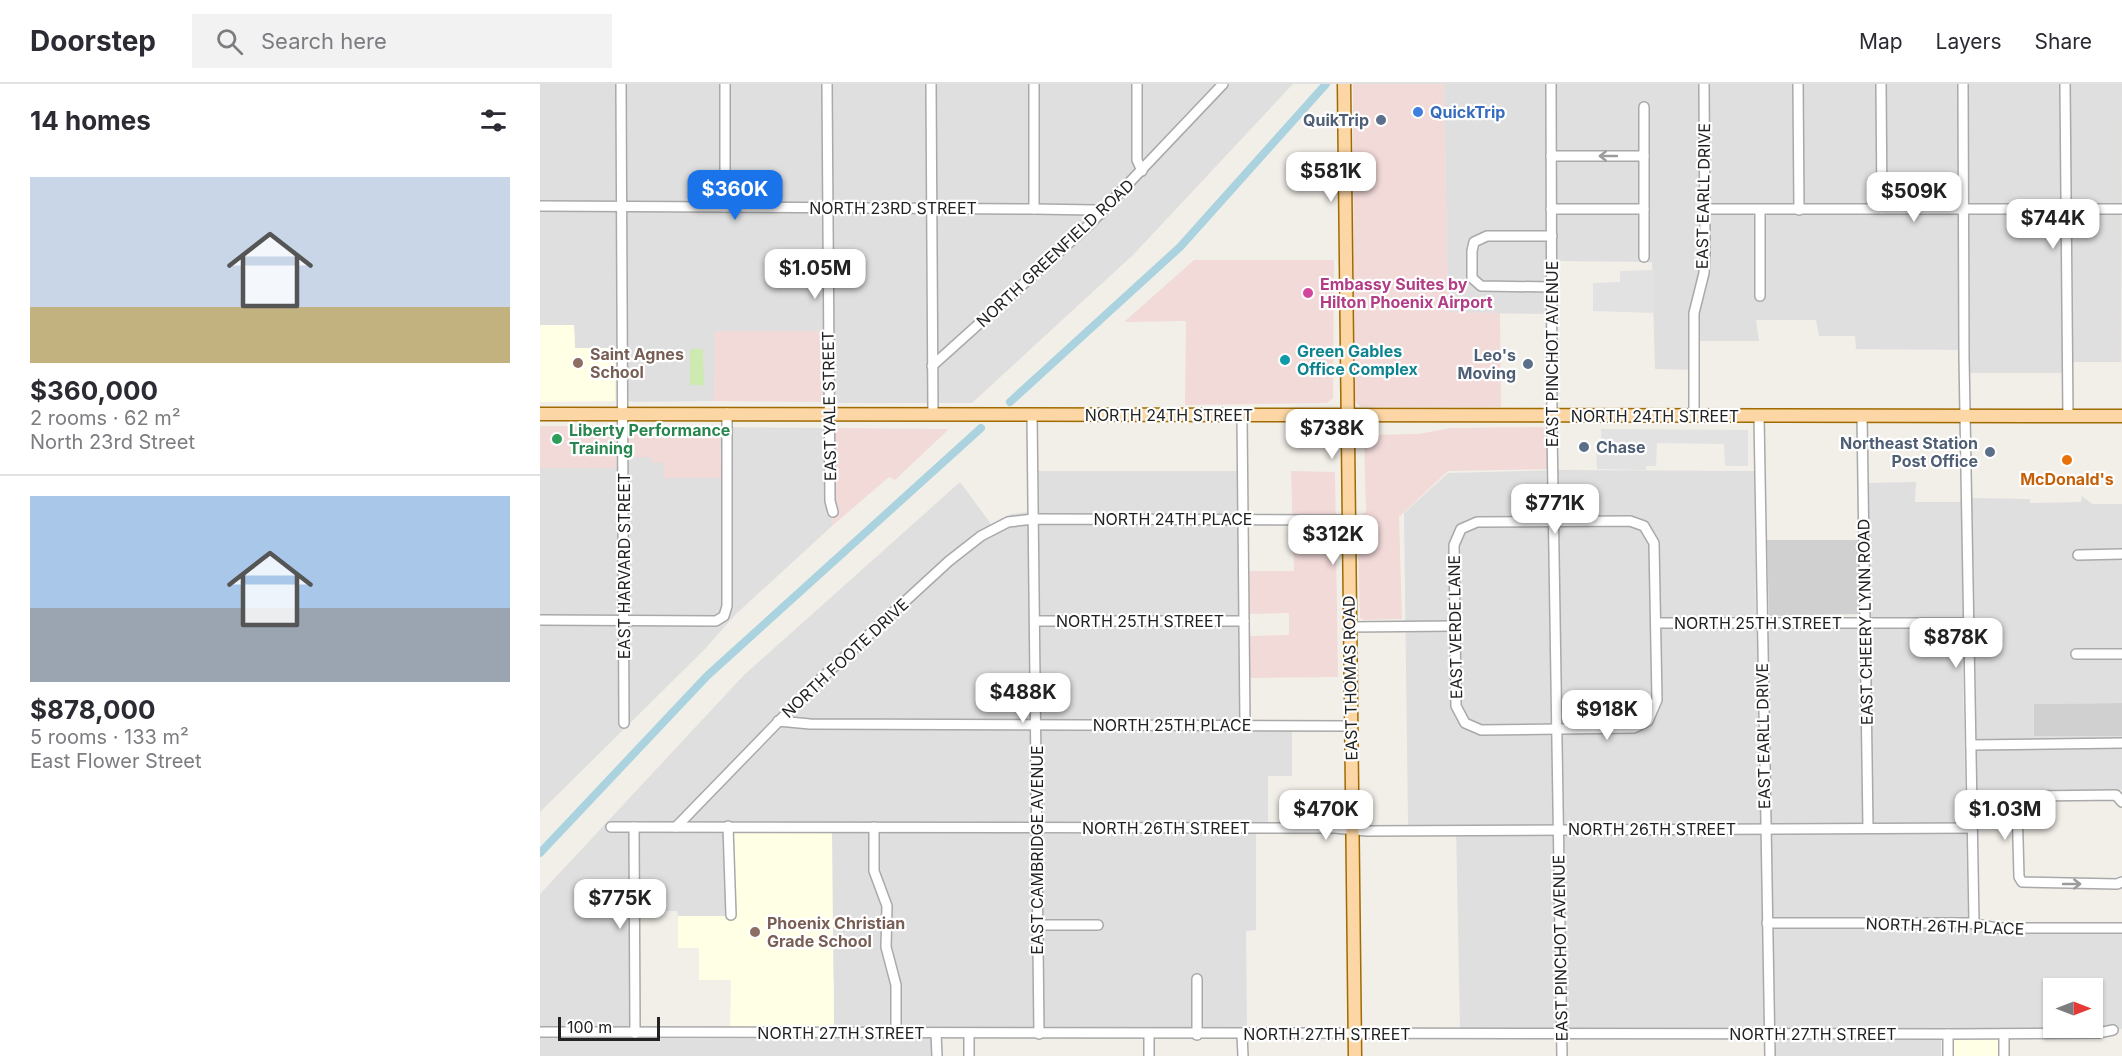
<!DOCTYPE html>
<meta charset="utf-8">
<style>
body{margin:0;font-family:Inter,sans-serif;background:#f2f2f3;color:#2b2b33;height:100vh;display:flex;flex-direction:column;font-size:22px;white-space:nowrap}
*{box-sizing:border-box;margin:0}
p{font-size:20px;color:#7c7c81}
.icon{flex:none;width:33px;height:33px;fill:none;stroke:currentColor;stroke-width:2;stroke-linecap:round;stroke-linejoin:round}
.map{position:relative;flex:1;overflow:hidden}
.details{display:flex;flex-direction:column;background:#fff;width:540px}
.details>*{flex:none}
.needle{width:39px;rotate:90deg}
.tools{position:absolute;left:1503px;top:894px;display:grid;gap:12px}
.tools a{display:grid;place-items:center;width:60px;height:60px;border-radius:0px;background:#fff;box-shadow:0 2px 4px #0004;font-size:30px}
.scale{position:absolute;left:18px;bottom:15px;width:102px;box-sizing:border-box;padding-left:6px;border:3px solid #222;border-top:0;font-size:16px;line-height:21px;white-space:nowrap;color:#222;-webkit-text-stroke:4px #fff;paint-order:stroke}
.price{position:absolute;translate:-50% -51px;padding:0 14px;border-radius:12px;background:#fff;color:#222;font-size:20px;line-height:39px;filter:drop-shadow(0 2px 3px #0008)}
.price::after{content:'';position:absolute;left:50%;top:36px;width:18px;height:14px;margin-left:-9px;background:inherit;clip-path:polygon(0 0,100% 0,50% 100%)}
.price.current{background:#1a73e8;color:#fff}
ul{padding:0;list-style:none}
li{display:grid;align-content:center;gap:12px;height:318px;padding:0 30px}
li+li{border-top:2px solid #e1e1e2}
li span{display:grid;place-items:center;height:186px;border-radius:0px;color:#555}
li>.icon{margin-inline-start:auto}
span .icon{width:108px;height:108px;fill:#fffc;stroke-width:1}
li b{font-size:26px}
h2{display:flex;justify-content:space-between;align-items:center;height:72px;padding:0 30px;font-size:26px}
header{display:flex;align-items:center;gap:36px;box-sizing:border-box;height:84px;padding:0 30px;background:#fff;border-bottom:2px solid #e1e1e2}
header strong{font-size:28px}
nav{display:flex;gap:33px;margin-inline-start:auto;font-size:21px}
.search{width:420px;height:54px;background:#f2f2f3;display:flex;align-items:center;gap:15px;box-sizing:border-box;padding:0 21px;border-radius:0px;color:#7c7c81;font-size:22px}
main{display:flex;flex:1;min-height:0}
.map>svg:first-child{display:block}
</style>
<header>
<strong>Doorstep</strong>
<div class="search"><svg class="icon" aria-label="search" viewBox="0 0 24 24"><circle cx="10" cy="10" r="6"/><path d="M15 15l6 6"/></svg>Search here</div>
<nav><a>Map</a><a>Layers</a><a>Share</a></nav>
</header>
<main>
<section class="details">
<h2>14 homes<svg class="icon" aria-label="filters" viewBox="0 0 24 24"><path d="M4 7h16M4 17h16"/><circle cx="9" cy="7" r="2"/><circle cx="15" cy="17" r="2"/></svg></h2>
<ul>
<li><span style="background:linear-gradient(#c9d6e8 70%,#c2b280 0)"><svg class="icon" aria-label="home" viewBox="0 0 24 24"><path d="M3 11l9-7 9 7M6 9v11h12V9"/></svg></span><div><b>$360,000</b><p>2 rooms · 62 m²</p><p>North 23rd Street</p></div></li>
<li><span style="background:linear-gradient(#a9c7e8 60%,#9aa5b1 0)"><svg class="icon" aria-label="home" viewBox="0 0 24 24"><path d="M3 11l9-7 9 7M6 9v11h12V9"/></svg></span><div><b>$878,000</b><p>5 rooms · 133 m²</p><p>East Flower Street</p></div></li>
</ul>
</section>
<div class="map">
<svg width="1582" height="972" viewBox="0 0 1582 972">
<rect width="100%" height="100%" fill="#f2efe9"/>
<g fill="#e0dfdf" fill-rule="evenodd">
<polygon points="0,0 753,0 593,171 432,319 300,319 283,318 282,247 176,247 174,317 93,318 77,314 77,280 35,264 34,241 0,241"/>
<polygon points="904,0 1582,0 1581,278 1532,278 1532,289 1430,289 1429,266 1316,265 1315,252 1279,252 1276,236 1216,236 1219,257 1158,257 1158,286 1115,285 1112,178 1018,177 1019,230 908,229"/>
<polygon points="179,343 291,344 292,442 196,530 165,565 0,728 0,384 77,384 78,373 112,373 125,379 124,394 182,394"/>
<path d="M1020,386L1214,387L1216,543H1422L1428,843L1454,849H1582V945L1401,946V972H1235L1234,944L920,946L916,741H868L864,429L908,389ZM1514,904H1552V944H1514Z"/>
<polygon points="498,387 698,387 701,648 752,647 752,692 728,692 728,740 493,739 494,944 294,944 294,896 193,747 194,832 138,832 137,827 100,827 101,955 393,954 394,972 0,972 0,810 204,591 420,398 451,440 471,430 488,428 491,634 501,635"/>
<polygon points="1376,398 1375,418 1421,418 1424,533 1330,534 1327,399"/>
<polygon points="1542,412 1552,420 1582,420 1582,619 1494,620 1495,652 1582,652 1582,706 1437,707 1432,414 1490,415 1490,419 1541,418"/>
<polygon points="716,749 716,846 706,847 707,945 503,946 502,750"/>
</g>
<g fill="#f2dad9">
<polygon points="813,0 904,0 908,228 960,229 961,323 821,323 814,316"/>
<polygon points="654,176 794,176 793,314 787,319 645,321 646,237 584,238"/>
<polygon points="175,247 282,247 283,318 174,317"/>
<polygon points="0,342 179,343 182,394 124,394 124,379 112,378 111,373 78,373 78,384 0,384"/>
<polygon points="1002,343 1007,347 1008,385 908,387 859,433 862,535 824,536 820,534 817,433 826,428 824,351 878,350 911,344"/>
<polygon points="291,344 409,345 355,396 349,393 292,442"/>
<polygon points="751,387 795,388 798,593 710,594 710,552 749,551 749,529 709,530 709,487 754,487"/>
</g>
<g fill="#ffffe5">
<polygon points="0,241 34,241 35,264 76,264 75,317 0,318"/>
<polygon points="193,747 292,748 294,944 190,944 191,896 159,896 159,864 138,864 138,832 194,832"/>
<rect x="1408" y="950" width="56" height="22"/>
</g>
<g fill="#d0d0d0">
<polygon points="1227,456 1319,456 1320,530 1229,532"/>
<polygon points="1582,619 1582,652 1494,652 1494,620"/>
</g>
<polygon fill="#cdebb0" points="150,265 163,265 164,301 150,301"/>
<g fill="#e2e2e2">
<polygon points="1114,186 1115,229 1053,227 1053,199 1080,198 1080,187"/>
<polygon points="1061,345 1208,346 1208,382 1185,382 1184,360 1117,359 1116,382 1106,382 1106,386 1057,385 1056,365 1062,365"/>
</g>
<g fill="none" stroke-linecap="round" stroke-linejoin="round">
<g stroke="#aad3df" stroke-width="8">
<polyline points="470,318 640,163 786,0"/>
<polyline points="0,769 167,592 441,344"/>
</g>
<defs>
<g id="minor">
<polyline points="81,0 84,639"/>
<polyline points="185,0 185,123"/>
<polyline points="287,0 290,417 293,428"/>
<polyline points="391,0 393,330"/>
<polyline points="494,0 494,125"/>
<polyline points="597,0 597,76 602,87"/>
<polyline points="1011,0 1012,345 1022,972"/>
<polyline points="1258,0 1259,126"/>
<polyline points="1341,0 1342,125"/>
<polyline points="1423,0 1424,273 1434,839"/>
<polyline points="1525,0 1528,332"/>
<polyline points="1104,23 1104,173"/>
<polyline points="1011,72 1104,72"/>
<polyline points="0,122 494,125 554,126 561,130"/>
<polyline points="1011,125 1104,125"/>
<polyline points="1165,125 1582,125"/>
<polyline points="1012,152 947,152 934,158 932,167 932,194 941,202 1012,203"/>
<polyline points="1220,212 1220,126"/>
<polyline points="392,282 549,141 683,0"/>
<polyline points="492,331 499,950"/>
<polyline points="1322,331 1328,744"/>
<polyline points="702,332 705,641"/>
<polyline points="1154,332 1154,229 1164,189 1165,168 1164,0"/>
<polyline points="1219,332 1230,972"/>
<polygon points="1090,437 1104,442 1114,459 1117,616 1108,637 1094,644 941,646 925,639 916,622 914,461 921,445 937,438"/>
<polyline points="1538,471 1582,470"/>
<polyline points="0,536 176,537 184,532 187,522 187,329"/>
<polyline points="496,537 704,537"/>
<polyline points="1116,539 1428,539"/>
<polyline points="809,543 915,542"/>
<polyline points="1536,570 1582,570"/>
<polyline points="238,637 270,640 810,642"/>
<polyline points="1431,661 1582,659"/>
<polyline points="1582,718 1576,711 1484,712 1477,720 1479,793 1482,798 1577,800 1582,798"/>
<polyline points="188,742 191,831"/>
<polyline points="71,743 795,744 827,747 1432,744"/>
<polyline points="94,743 95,949"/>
<polyline points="136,743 274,601 409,477 441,452 468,438 494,435 808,436"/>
<polyline points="334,743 334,787 347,822 346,863 356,901 356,949"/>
<polyline points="1227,839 1429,839 1457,844 1582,844"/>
<polyline points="497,841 558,841"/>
<polyline points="0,948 1408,950 1558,949 1573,946"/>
<polyline points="396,949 397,972"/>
<polyline points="702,950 703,972"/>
<polyline points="1408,950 1408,972"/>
<polyline points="1464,950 1464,972"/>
<polyline points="609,951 609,972"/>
<polyline points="657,951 657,895"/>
<polyline points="429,972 429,949"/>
</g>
<g id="major">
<polyline points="804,0 815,972"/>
<polyline points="0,330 1582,332"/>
</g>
</defs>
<use href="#minor" stroke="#a9a9a9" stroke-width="12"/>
<use href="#major" stroke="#a06b00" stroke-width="15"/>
<use href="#minor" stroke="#fff" stroke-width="9"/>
<use href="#major" stroke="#fcd6a4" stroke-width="12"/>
</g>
<defs><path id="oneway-shaft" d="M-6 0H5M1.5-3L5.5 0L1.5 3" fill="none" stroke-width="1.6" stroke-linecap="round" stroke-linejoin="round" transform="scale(1.5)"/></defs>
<g stroke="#9c9c9c">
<use href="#oneway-shaft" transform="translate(1068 72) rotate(-180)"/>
<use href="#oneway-shaft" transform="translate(1532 800)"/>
</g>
<circle fill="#3f7fe0" stroke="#fff" stroke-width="2" cx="878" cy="28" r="6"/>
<g fill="#5c6f8a" stroke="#fff" stroke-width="2">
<circle cx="841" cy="36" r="6"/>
<circle cx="988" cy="280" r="6"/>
<circle cx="1044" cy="363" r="6"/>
<circle cx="1450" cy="368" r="6"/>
</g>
<circle fill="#d1479c" stroke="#fff" stroke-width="2" cx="768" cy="209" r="6"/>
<circle fill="#0f9aa8" stroke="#fff" stroke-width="2" cx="745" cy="276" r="6"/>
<g fill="#8d6e63" stroke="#fff" stroke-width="2">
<circle cx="38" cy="279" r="6"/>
<circle cx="215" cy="848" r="6"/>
</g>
<circle fill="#2e9e5b" stroke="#fff" stroke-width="2" cx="17" cy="355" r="6"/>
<circle fill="#e8710a" stroke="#fff" stroke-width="2" cx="1527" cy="376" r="6"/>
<g text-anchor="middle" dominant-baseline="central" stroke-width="4.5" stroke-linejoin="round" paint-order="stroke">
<g font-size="16" font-weight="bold" fill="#366cbe" stroke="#fff" text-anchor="start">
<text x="890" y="28">QuickTrip</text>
</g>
<g font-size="16" font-weight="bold" fill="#4e5e75" stroke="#fff" text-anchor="end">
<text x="829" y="36">QuikTrip</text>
<text x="976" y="271">Leo's<tspan x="976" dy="18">Moving</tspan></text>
<text x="1438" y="359">Northeast Station<tspan x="1438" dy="18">Post Office</tspan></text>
<text x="1056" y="363" text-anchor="start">Chase</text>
</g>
<g font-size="16" fill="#222" stroke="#fff">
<text transform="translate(1163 112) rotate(-89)">EAST EARLL DRIVE</text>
<text x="353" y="124">NORTH 23RD STREET</text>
<text transform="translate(515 169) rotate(-43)">NORTH GREENFIELD ROAD</text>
<text transform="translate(1012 270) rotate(-90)">EAST PINCHOT AVENUE</text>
<text transform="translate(289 322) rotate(-91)">EAST YALE STREET</text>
<text x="629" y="331">NORTH 24TH STREET</text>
<text x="1115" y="332">NORTH 24TH STREET</text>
<text x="633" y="435">NORTH 24TH PLACE</text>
<text transform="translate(84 482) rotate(-90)">EAST HARVARD STREET</text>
<text x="600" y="537">NORTH 25TH STREET</text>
<text transform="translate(1325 538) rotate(-91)">EAST CHEERY LYNN ROAD</text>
<text x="1218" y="539">NORTH 25TH STREET</text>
<text transform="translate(915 543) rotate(-91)">EAST VERDE LANE</text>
<text transform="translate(305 574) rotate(-43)">NORTH FOOTE DRIVE</text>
<text transform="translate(810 594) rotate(-91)">EAST THOMAS ROAD</text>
<text x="632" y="641">NORTH 25TH PLACE</text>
<text transform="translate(1223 652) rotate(-91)">EAST EARLL DRIVE</text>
<text x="626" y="744">NORTH 26TH STREET</text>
<text x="1112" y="745">NORTH 26TH STREET</text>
<text transform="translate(497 766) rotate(-90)">EAST CAMBRIDGE AVENUE</text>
<text transform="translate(1405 842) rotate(2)">NORTH 26TH PLACE</text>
<text transform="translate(1020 864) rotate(-91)">EAST PINCHOT AVENUE</text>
<text x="301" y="949">NORTH 27TH STREET</text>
<text x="787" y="950">NORTH 27TH STREET</text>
<text x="1273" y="950">NORTH 27TH STREET</text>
</g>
<g font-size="16" font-weight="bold" fill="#b23c85" stroke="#fff" text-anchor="start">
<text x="780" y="200">Embassy Suites by<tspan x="780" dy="18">Hilton Phoenix Airport</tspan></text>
</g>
<g font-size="16" font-weight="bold" fill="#0d838f" stroke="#fff" text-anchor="start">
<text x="757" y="267">Green Gables<tspan x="757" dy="18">Office Complex</tspan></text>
</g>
<g font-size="16" font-weight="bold" fill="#785e54" stroke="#fff" text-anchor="start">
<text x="50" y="270">Saint Agnes<tspan x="50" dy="18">School</tspan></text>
<text x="227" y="839">Phoenix Christian<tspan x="227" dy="18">Grade School</tspan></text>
</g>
<g font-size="16" font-weight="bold" fill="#27864d" stroke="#fff" text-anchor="start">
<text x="29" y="346">Liberty Performance<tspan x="29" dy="18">Training</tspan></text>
</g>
<g font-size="16" font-weight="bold" fill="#c56008" stroke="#fff">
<text x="1527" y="395">McDonald's</text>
</g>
</g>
</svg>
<div class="tools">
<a><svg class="needle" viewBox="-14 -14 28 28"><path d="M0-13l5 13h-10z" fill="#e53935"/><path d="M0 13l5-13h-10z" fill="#7c7c81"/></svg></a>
</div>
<div class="scale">100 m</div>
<b class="price" style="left:791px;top:119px">$581K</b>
<b class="price current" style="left:195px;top:137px">$360K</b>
<b class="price" style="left:1374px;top:139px">$509K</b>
<b class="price" style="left:1513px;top:166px">$744K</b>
<b class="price" style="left:275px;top:216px">$1.05M</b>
<b class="price" style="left:792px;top:376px">$738K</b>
<b class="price" style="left:1015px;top:451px">$771K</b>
<b class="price" style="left:793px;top:482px">$312K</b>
<b class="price" style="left:1416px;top:585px">$878K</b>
<b class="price" style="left:483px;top:640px">$488K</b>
<b class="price" style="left:1067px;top:657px">$918K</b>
<b class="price" style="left:786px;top:757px">$470K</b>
<b class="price" style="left:1465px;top:757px">$1.03M</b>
<b class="price" style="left:80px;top:846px">$775K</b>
</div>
</main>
